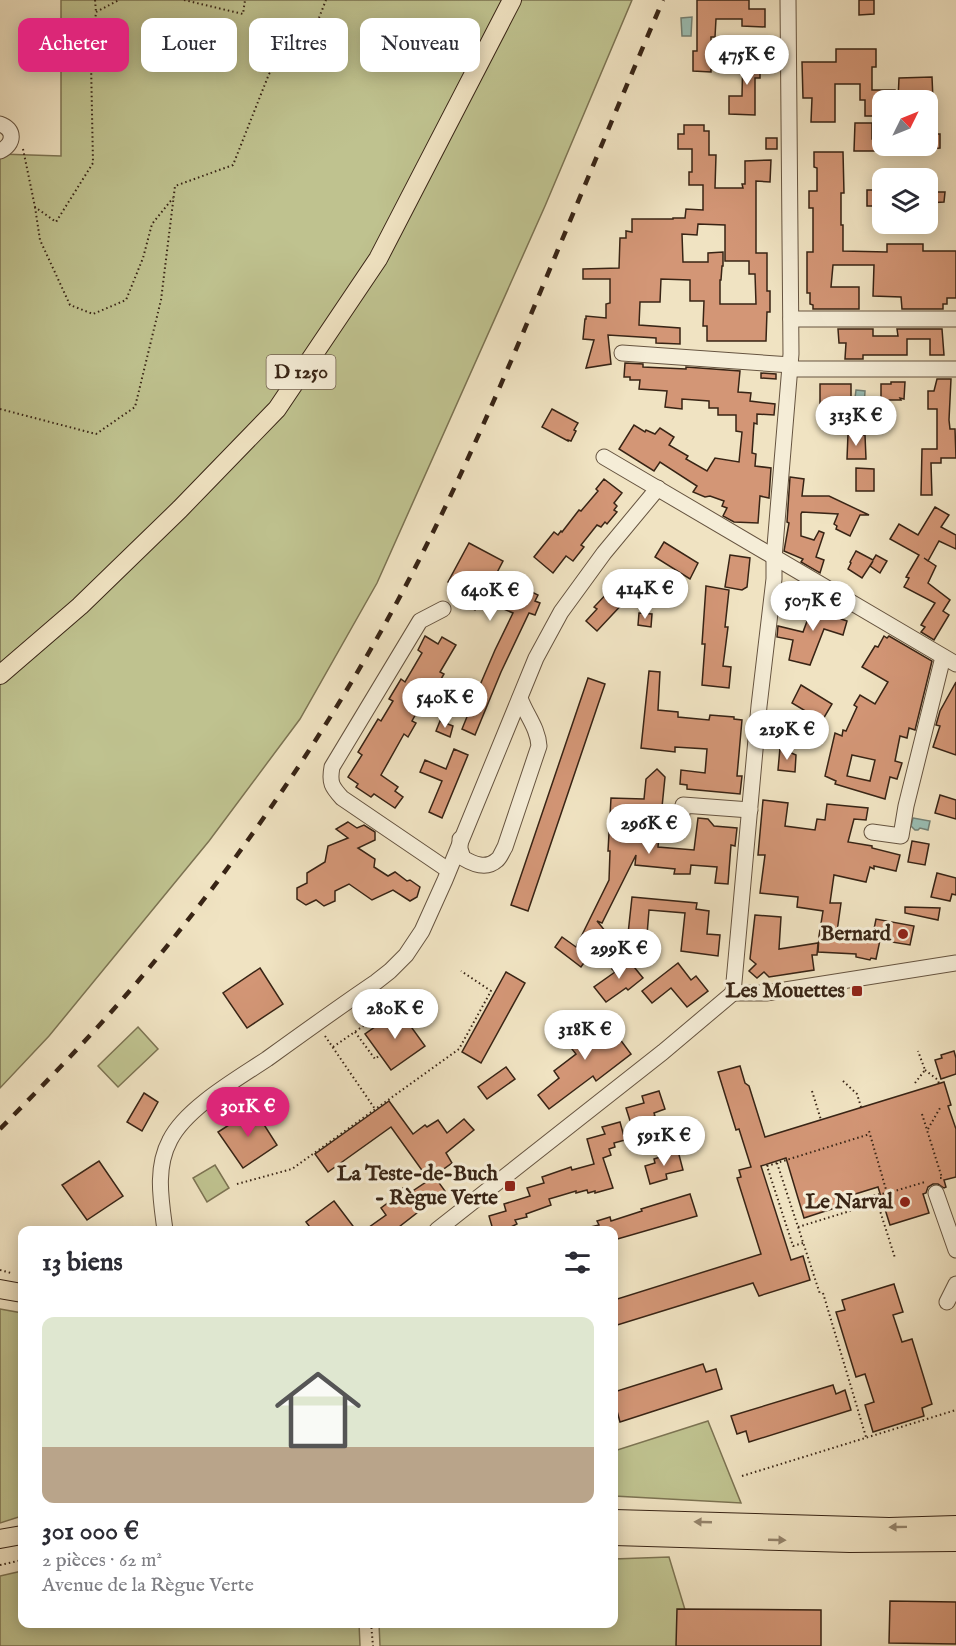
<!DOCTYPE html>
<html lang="fr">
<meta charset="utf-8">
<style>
body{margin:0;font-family:"IM FELL English",serif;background:#f2f2f3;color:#2b2b33;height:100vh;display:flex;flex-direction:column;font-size:22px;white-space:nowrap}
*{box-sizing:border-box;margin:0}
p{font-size:20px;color:#7c7c81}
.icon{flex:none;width:33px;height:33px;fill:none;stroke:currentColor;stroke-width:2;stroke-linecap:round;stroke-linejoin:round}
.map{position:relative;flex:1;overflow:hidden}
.details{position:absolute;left:18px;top:1226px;width:600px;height:402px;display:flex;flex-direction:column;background:#fff;border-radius:12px;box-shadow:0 3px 15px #0003}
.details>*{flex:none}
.guide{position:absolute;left:18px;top:18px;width:600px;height:54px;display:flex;gap:12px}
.needle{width:39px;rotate:47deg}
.fabs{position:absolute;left:872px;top:90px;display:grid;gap:12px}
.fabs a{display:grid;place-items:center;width:66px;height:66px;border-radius:12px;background:#fff;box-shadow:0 3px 15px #0003;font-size:30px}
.price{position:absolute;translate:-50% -51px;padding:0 14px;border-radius:21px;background:#fff;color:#222;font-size:20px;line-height:39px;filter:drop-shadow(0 2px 3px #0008)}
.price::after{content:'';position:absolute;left:50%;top:36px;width:18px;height:14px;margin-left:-9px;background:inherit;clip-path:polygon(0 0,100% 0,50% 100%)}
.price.on{background:#db2777;color:#fff}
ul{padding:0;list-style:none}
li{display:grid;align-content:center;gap:12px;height:318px;padding:0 24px}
li span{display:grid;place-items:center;height:186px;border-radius:12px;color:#555}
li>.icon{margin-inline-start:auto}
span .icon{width:108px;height:108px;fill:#fffc;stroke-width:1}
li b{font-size:26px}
h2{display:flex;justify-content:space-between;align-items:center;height:72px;padding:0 24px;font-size:26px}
.tag{padding:0 21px;border-radius:12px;background:#fff;box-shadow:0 3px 15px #0003;font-size:21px;line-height:54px}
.tag.on{background:#db2777;color:#fff}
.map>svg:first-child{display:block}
</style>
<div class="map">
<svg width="956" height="1646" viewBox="0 0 956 1646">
<rect width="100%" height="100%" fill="#f0e3c2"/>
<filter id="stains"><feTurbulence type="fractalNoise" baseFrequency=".00333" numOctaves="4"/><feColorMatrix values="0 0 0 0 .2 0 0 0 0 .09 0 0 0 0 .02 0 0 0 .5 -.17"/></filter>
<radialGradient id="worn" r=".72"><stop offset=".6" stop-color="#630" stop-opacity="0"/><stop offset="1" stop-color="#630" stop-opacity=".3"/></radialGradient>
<g fill="#bfc28f" stroke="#7c7352" stroke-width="1.5">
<polygon points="61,0 632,0 545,206 377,583 300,719 209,841 49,1036 0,1088 0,154 61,156"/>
<polygon points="138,1027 158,1049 118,1087 98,1066"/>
<polygon points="215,1165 229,1188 207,1202 193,1178"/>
<polygon points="0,1309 22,1313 22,1516 0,1523"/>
<polygon points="708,1421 741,1503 614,1496 614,1451"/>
<polygon points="669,1557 696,1646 380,1646 379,1623 614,1623 614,1559"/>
<polygon points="22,1571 22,1623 359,1623 360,1646 0,1646 0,1576"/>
</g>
<g fill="#9abeb4" stroke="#738074" stroke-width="1.5">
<polygon points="692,17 691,36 682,36 681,18"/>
<polygon points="856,390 865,391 864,407 854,406"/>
<polygon points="913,818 930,821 928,830 920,828 918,830 915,830 911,826"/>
</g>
<g fill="#d39676" stroke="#382415" stroke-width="1.5" fill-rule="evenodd">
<polygon points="697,0 749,0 749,9 765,9 765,27 742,26 742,19 716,19 715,37 711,37 711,72 693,71 693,51 697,51"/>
<polygon points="859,0 874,0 874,14 859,15"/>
<polygon points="836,49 876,49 876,67 872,67 872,90 895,90 895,100 882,100 881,116 865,116 865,100 860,100 860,84 835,84 835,122 811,122 812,98 803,98 802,62 836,62"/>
<polygon points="743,52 760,52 760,78 755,78 755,115 729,114 729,96 742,96"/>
<polygon points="932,77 933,100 898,100 899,78"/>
<polygon points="855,123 872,123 872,139 882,138 882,151 854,151"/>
<path d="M684,125H704V131H709V155H716L715,188H743L742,184H745V161L771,160L770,182L756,181V253H767V291H770V312H767L766,341H707V326H703L704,301H690V280L661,279L660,302H640L639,325L680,328V344L656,343V338L608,335L611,364L586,368L594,340L583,339L585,319H586V316L606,318V304L610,303V279H583V269L619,268L620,238H626V231L632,232V219H673V218H685L686,209L703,210V185H689V172H692V149H678V134H684ZM698,224L725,225V261H749V274H755L756,304H720V280H721L722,266H723V252L708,253V262H683L682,234L697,235Z"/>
<polygon points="927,134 940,134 940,148 927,149"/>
<rect x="766" y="138" width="11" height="11"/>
<polygon points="814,152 843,152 844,193 841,193 841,225 843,225 843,251 887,252 887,244 923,244 923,251 956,251 956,298 947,298 947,304 943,304 943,309 902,309 901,297 873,296 874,265 833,265 831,287 859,287 859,309 813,309 813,305 810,304 810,293 807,293 807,252 813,252 813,208 809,208 809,191 817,191 817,168 814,167"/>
<rect x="867" y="190" width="15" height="16"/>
<polygon points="927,192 945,192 944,202 927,203"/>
<polygon points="838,329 873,329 873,336 898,336 897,329 942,329 944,355 930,355 930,339 907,339 907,355 863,355 863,359 845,359 846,343 839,343"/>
<polygon points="625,363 643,364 643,367 686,369 686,367 740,371 738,392 751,393 750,401 775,404 774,415 757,414 757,424 754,423 752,453 756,454 755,466 771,468 769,498 760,496 758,523 734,522 723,516 727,508 722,506 724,501 710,496 705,497 693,492 697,486 660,462 654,471 619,449 634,425 645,432 646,430 655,434 660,428 674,437 669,445 688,456 686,459 707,471 715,458 739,462 742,432 736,431 736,415 718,415 718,408 709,408 709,401 682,399 682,409 665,407 667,391 639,389 640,380 630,380 630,377 624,377"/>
<polygon points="761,373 776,374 776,379 761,378"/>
<polygon points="937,379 951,379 949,420 950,429 955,429 956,458 941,458 941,463 931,463 932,495 921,495 922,449 937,449 937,409 928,409 928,391 934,391"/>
<polygon points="891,382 905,382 904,399 900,398 901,400 881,400 881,384 891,384"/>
<polygon points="820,384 851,384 851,397 837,397 836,405 820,405"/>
<polygon points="552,409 578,423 574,430 576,431 571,441 568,440 568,441 542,427"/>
<polygon points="848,434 865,435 866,459 847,459"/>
<polygon points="856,468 874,469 874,491 856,491"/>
<polygon points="790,477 804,479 802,496 829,496 869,515 860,515 850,536 836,529 837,526 834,524 838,514 802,512 801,514 801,536 814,540 819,531 824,533 816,557 824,560 820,573 801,562 803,559 784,551 789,523 787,522"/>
<polygon points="604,479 622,493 614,503 617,506 614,510 617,512 607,524 605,522 601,527 597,525 581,545 584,547 573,561 566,556 553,573 534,557 554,532 558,535 561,531 562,532 579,510 581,511 598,491 596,489"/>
<polygon points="935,507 949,515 941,527 956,535 956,549 939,541 928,561 924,558 936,566 928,583 950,600 943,611 949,615 934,640 921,632 925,627 921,625 935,603 904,587 909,578 906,577 919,555 890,539 899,524 918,535"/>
<polygon points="664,542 698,563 690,579 655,557"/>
<polygon points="469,543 503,561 489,588 512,598 518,585 538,595 535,601 540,603 535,615 529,613 501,672 475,735 462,729 471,707 457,701 464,686 477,692 495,650 513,613 480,599 475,610 462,603 467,593 448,582"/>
<polygon points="856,551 873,560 876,555 887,561 880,573 870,566 873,561 862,578 848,569 851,563 850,562"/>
<polygon points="730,555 750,558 747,587 742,590 725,587"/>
<polygon points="706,586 729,590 725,627 728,627 723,666 731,667 729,688 702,685 705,644 702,644"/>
<polygon points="612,588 626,600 597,631 586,621 597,609 594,607"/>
<polygon points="823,597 833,603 831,610 843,614 841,619 847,621 843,635 824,629 810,665 789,660 793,640 777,637 778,626 803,632 813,605 819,608"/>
<polygon points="639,613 652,614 651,627 638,625"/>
<polygon points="425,636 438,644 442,637 456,645 440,672 444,674 431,696 427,694 412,721 416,723 408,737 404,734 381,775 398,787 395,791 403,797 395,808 374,794 371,797 356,787 358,784 348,777 362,755 358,752 378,719 381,721 393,701 389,699 401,679 405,682 422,653 418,650"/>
<path d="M884,636L887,638L889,636L932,661L915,730L909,728L907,738L900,736L895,761L902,763L897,779L890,777L885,799L835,784L836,781L825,776L835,733L842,736L843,730L846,731L857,707L854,705L860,695L875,704L888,682L862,667L875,646L878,647ZM852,755L875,760L870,781L847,776Z"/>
<polygon points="649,671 660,672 658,710 678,712 678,717 709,720 710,715 734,717 734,719 742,720 737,776 742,776 740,794 687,789 687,785 680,784 681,770 705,773 707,749 675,747 675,752 641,748"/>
<polygon points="588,678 605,684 528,911 511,905"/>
<polygon points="956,682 956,755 933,747 940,726 936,725 940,711"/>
<polygon points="801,685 832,704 822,721 792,703"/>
<polygon points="440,721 453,726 450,737 436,731"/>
<polygon points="780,748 796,755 795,772 778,770"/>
<polygon points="454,749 468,755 442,818 429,812 442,781 420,772 425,760 446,769"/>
<polygon points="657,769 665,777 658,847 694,850 698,818 708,819 714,826 737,828 735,846 731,845 728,884 715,883 717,867 691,865 690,874 674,874 675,869 635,865 636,855 602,923 597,921 606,932 581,967 555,947 562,937 576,947 609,880 610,851 608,851 611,798 644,799 646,779"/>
<polygon points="940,795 956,800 956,819 935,813"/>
<polygon points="763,800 788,803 785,826 815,830 817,819 825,820 827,804 868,808 866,820 854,819 848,842 872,846 872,848 900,855 896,871 874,866 874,869 870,867 866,882 834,875 830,903 841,903 836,939 880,940 872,939 876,919 914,926 910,945 880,940 876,959 871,958 870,960 856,957 856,954 818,952 819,936 823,911 797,907 798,897 760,893 765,855 758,855"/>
<polygon points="348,822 357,828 364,825 375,832 375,840 358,848 375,859 374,867 388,876 395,872 407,881 410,880 420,887 417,897 410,901 393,890 372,900 349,884 335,891 335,901 324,906 316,900 306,905 297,899 297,888 307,883 307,873 325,862 328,846 348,838 336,829"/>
<polygon points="912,841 929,844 925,865 908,862"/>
<polygon points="937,873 956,878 956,895 952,894 950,901 931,897"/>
<polygon points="632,897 697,903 696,909 709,911 707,934 720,935 718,956 681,951 685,913 649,910 647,935 628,934"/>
<polygon points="905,907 940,908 938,920 905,913"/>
<polygon points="755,915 781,917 779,949 818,943 817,955 812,955 814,970 769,977 764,972 757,978 749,971 756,964 750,959"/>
<polygon points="626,957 643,978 628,990 626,988 606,1002 594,987 615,972 612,969"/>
<polygon points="678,963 691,980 696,976 708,991 687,1007 671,988 652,1003 642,991"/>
<polygon points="260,968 283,1004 247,1028 223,993"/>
<polygon points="506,972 525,983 481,1063 462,1052"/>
<polygon points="399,1010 425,1046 391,1070 365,1034"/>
<polygon points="568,1020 585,1041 608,1023 631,1054 596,1081 593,1076 549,1109 538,1095 559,1078 554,1071 576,1054 556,1029"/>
<polygon points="954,1051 956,1058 956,1074 941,1079 935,1060 942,1058 941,1055"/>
<polygon points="740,1066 745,1083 749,1086 765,1137 944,1082 951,1105 948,1106 956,1129 956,1177 944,1180 946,1187 944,1188 938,1184 933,1184 928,1187 926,1193 923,1194 929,1213 890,1225 878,1187 839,1199 841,1206 804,1218 786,1158 761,1166 791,1260 803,1256 810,1280 759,1296 753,1283 614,1326 614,1300 761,1254 737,1178 741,1177 739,1170 751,1167 739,1129 736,1130 718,1072"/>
<polygon points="506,1067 515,1079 487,1099 478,1087"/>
<polygon points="659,1091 665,1109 654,1113 655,1116 649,1118 650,1121 632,1127 626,1108 644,1103 642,1096"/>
<polygon points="144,1093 158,1102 142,1131 127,1122"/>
<polygon points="389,1101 413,1134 425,1125 427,1127 438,1120 447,1133 464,1119 474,1130 446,1153 452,1163 434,1176 445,1191 395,1230 365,1230 386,1215 381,1208 393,1199 391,1197 403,1188 408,1194 429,1180 391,1127 328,1172 315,1154"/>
<polygon points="254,1109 277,1145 243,1168 218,1132"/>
<polygon points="620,1122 625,1140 614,1143 615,1147 609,1149 611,1155 603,1158 613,1188 595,1193 595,1191 588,1193 587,1190 576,1193 576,1191 549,1199 551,1205 526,1214 527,1217 515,1220 517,1224 511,1227 512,1230 493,1230 489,1216 506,1211 504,1204 530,1196 527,1188 544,1183 542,1177 571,1167 572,1170 594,1164 587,1139 605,1134 602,1127"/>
<polygon points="678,1151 683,1170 666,1174 667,1179 650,1184 645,1166 655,1163 654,1159"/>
<polygon points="99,1161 123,1196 87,1220 62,1185"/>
<polygon points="690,1194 697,1216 614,1240 614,1230 590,1230 590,1227 599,1225 597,1221 610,1217 611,1221 642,1211 641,1209"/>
<polygon points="334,1201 356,1230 312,1230 306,1222"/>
<polygon points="894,1284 903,1312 893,1315 902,1342 912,1339 932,1404 922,1408 924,1416 873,1432 865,1405 874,1402 865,1374 856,1377 836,1312 845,1310 842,1300"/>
<polygon points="703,1364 706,1372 716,1369 722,1389 620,1422 617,1411 614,1412 614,1392"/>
<polygon points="833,1385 836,1394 845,1390 851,1410 749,1442 746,1431 737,1434 731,1416"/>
<polygon points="890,1601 956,1602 956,1644 889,1643"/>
<polygon points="677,1609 821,1610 821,1646 676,1646"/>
</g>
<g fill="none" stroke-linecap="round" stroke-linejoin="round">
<defs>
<g id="minor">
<path d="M0,124C15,129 15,144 0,151"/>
<polyline points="791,319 956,319"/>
<polyline points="622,353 791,365"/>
<polyline points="790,369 956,369"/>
<polyline points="604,457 956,664"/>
<path d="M443,609L420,621L332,767C329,783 332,787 342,798L448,870"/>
<polyline points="680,829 683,805 750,810"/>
<polyline points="872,832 901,836 906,806 943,657"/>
<path d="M460,839V849L463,858C473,864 486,870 497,860C500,858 503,850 505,847L539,746C538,728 526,715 520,698"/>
<polyline points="733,993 759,706 774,579 774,558 791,354 788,0"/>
<polyline points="733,993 766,993 956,963"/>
<polyline points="936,1193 956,1250"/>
<path d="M165,1230C161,1200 155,1168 170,1140C186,1108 237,1079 267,1059C303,1033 339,1007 376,982L390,971L406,955L422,931L445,880L536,658L561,612L604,553L658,488"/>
<polyline points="437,1230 663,1052 733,993"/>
<polyline points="947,1302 956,1284"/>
</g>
<g id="major">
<polyline points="0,675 80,606 180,509 277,409 378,259 512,0"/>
<polyline points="0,1289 22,1293"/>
<polyline points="614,1519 889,1527 956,1525"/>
<polyline points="614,1536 850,1543 956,1542"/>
<polyline points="0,1539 22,1535"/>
</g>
</defs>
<use href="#minor" stroke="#665440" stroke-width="17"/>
<use href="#major" stroke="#382415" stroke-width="20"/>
<g stroke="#382415" stroke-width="2" stroke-dasharray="1.5 3" stroke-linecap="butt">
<polyline points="95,0 96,12"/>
<polyline points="184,0 243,14 245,0"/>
<polyline points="23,149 35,207 56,222 93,163 91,62 96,12 119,0"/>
<polyline points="35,207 40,240 70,305 93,314 126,300 143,258 152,224 173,198"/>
<polyline points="0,409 96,434 135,407 161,300 175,186 233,165 269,74 313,33 326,0"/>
<polyline points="355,1032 375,1059 380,1055"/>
<polyline points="325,1036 375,1109"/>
<polyline points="333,1047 382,1013"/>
<polyline points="925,1070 938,1080 939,1084"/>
<polyline points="843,1081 857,1094 861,1107"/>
<polyline points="915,1083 925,1070 918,1051"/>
<polyline points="812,1091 821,1120"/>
<polyline points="922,1114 942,1178 940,1178"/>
<polyline points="928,1129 940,1108"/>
<polyline points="777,1163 820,1294"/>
<polyline points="237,1184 292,1169 459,1049 491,991 461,971"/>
<polyline points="888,1193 925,1182"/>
<polyline points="875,1195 895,1258"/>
<polyline points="798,1227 850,1211 847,1204 875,1195 887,1193 869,1131"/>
<polyline points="803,1243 793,1246 767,1166 870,1134"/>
<polyline points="0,1270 11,1273"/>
<polyline points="823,1293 866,1437"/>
<polyline points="742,1476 956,1410"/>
<polyline points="0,1565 22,1560"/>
<polyline points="371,1623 373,1646"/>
</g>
<use href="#minor" stroke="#f5edd7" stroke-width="15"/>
<use href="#major" stroke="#f0e3c2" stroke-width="18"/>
<path stroke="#382415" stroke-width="4.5" stroke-dasharray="10 10" stroke-linecap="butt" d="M0,1129C51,1077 102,1025 149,968C238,861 317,746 385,624C445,516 494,402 542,288C582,192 622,96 663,0"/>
</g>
<defs><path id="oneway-solid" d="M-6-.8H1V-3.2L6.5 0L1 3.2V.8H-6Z" transform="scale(1.5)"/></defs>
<g fill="#94846c">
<use href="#oneway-solid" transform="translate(703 1522) rotate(-178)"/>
<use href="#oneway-solid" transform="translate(898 1527) rotate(179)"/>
<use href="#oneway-solid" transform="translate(777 1540) rotate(2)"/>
</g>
<g fill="#8f2418" stroke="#f5edd7" stroke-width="2">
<circle cx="903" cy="934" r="6"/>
<rect x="851" y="985" width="12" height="12" rx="3"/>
<rect x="504" y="1180" width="12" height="12" rx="3"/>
<circle cx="905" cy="1202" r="6"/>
</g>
<g text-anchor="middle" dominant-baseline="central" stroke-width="6" stroke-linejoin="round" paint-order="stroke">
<rect fill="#f5edd7" stroke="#71604f" stroke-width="1.5" x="266.5" y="355" width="69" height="34" rx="4.5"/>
<g font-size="20" font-weight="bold" fill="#382415">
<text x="301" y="372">D 1250</text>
</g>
<g font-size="21" font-weight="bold" fill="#382415" stroke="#f5edd7" text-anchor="end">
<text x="891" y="934">Bernard</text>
<text x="845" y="991">Les Mouettes</text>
<text x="498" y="1174">La Teste-de-Buch<tspan x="498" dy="24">- Règue Verte</tspan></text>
<text x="893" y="1202">Le Narval</text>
</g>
</g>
<rect width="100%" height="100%" filter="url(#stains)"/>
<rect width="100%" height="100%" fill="url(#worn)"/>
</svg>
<div class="fabs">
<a><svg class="needle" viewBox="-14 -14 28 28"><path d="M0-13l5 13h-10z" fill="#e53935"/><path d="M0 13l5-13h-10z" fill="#7c7c81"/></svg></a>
<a><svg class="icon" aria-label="layers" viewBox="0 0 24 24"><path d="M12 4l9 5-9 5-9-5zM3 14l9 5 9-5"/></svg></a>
</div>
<b class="price" style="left:747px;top:86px">475K €</b>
<b class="price" style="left:856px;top:447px">313K €</b>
<b class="price" style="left:645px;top:620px">414K €</b>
<b class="price" style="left:490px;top:622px">640K €</b>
<b class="price" style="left:813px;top:632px">507K €</b>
<b class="price" style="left:445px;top:729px">540K €</b>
<b class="price" style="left:787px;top:761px">219K €</b>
<b class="price" style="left:649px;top:855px">296K €</b>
<b class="price" style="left:619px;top:980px">299K €</b>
<b class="price" style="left:395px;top:1040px">280K €</b>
<b class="price" style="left:585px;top:1061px">318K €</b>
<b class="price on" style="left:248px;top:1138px">301K €</b>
<b class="price" style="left:664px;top:1167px">591K €</b>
<div class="guide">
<a class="tag on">Acheter</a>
<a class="tag">Louer</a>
<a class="tag">Filtres</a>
<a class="tag">Nouveau</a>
</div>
<section class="details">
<h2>13 biens<svg class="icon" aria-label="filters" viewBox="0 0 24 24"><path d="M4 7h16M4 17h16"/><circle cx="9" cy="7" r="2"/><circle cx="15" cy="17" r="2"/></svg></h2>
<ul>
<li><span style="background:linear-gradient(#dfe7d0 70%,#b9a48a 0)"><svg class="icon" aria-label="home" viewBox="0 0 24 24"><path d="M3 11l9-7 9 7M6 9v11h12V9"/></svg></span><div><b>301 000 €</b><p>2 pièces · 62 m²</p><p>Avenue de la Règue Verte</p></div></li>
</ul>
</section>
</div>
